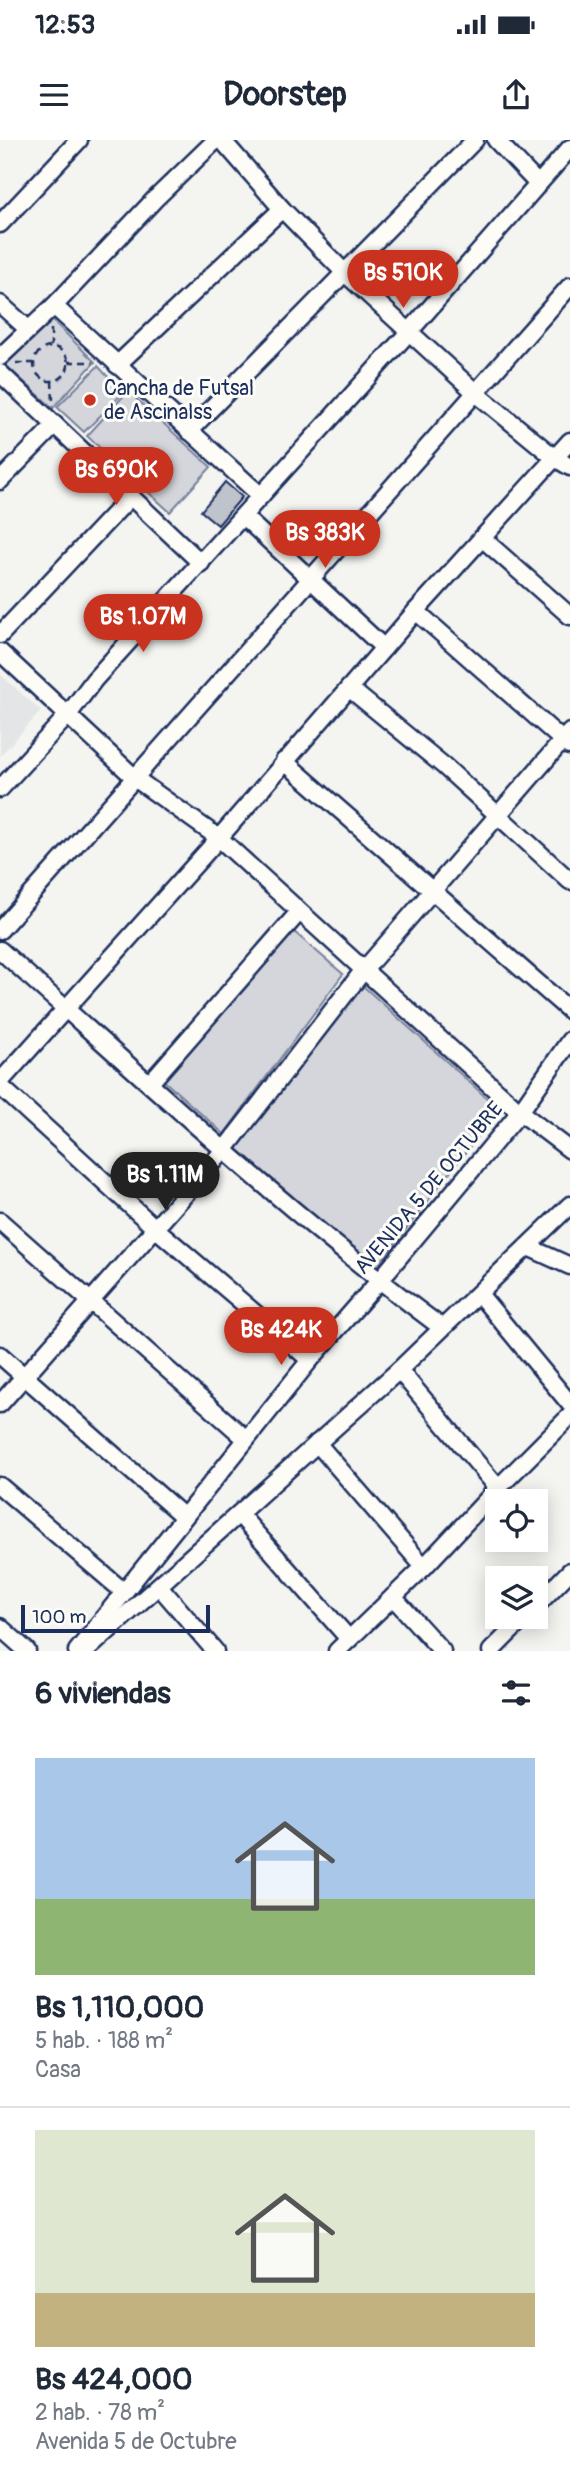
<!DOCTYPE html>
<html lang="es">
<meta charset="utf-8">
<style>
body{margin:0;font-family:Pangolin,sans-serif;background:#f6f6f7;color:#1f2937;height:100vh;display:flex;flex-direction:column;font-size:26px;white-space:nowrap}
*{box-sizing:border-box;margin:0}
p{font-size:23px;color:#747a83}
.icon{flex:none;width:38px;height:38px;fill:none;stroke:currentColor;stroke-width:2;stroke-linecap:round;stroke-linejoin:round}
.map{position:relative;height:1511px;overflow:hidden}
.side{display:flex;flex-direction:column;background:#fff;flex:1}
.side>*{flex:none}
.fabs{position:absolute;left:485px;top:1349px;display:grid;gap:14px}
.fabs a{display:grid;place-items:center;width:63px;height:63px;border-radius:0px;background:#fff;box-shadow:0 4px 18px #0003;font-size:35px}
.scale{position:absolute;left:21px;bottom:18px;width:189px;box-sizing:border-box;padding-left:7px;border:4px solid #1b2f5e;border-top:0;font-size:19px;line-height:24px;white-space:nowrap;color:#1b2f5e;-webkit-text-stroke:5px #fdfcf7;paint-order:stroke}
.price{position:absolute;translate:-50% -60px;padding:0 16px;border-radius:24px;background:#c8321e;color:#fff;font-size:23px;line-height:46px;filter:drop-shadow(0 2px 4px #0008)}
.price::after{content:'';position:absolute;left:50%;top:42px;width:21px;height:16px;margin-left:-10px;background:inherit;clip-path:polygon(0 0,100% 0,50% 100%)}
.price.current{background:#222;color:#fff}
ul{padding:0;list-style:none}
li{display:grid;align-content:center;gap:14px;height:371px;padding:0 35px}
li+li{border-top:2px solid #e0e1e3}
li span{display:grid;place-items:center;height:217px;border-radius:0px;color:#555}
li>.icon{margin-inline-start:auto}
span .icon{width:126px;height:126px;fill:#fffc;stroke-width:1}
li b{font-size:30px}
h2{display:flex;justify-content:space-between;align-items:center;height:84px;padding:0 35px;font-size:30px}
.status{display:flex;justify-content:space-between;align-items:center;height:49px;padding:0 35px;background:#fff;direction:ltr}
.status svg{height:19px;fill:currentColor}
header{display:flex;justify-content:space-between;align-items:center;height:91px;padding:0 35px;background:#fff;font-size:32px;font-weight:700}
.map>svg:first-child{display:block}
</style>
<div class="status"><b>12:53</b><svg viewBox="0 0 49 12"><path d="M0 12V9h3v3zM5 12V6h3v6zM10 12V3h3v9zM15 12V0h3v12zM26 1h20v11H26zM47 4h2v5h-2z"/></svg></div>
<header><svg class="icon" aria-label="menu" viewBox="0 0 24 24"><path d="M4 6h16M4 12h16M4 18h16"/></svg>Doorstep<svg class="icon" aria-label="share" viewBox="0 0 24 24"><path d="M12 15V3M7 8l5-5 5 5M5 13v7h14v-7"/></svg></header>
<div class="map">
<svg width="570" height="1511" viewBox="0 0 570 1511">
<rect width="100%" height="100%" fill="#f4f4f1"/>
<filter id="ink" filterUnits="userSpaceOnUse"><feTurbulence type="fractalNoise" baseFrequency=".0143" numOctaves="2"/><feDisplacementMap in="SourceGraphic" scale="14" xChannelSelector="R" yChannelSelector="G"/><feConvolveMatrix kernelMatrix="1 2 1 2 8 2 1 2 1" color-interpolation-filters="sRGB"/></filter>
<g filter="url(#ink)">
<polygon fill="#e4e5e6" points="0,534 41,571 0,616"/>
<g fill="#d4d6db" stroke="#78829c" stroke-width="2">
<polygon points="51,179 95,222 53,268 3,223"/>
<polygon points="98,226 123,253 84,292 57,267"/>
<polygon points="128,251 211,327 170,372 87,296"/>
<polygon points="293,791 343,834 224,994 163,940"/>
<polygon points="362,845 499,969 376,1128 237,1009"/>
</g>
<polygon fill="#bfc3cc" stroke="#1b2f5e" stroke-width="2" points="225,342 242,357 218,385 201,371"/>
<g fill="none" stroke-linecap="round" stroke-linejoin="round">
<defs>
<g id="minor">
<polyline points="222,0 282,69 345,133 476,253 555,318 570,327"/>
<polyline points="496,0 538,44"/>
<polyline points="0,84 79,0"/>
<polyline points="0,164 28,189"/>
<polyline points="54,166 261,356"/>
<polyline points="0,217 54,166 155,59 216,0"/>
<polyline points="117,225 282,69"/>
<polyline points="0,233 201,423"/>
<polyline points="189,291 475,0"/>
<polyline points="0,341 55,285"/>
<polyline points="243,376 384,508"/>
<polyline points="482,398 570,476"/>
<polyline points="416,471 569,606"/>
<polyline points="0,495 131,356"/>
<polyline points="0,512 136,639 219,698 520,972 570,1010"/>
<polyline points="349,548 444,626 570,741"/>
<polyline points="284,621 570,871"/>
<polyline points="0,649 68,575 94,540 409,192 570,8"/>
<polyline points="0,790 570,146"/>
<path d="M0,810C144,938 286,1072 441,1187"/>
<polyline points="0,942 219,698 416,471 570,301"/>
<polyline points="150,943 299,772"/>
<polyline points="0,946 155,1088 310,1220"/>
<polyline points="0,1081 246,1299"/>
<polyline points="528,1107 570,1126"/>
<polyline points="480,1155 570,1264"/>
<polyline points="0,1215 184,1377"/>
<polyline points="399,1230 498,1348"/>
<polyline points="0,1264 225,1009 363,831 570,592"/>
<polyline points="317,1303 424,1427"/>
<polyline points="0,1346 124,1452"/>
<polyline points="239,1374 349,1499"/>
<polyline points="159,1446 215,1511"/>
<polyline points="393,1457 442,1511"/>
<polyline points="536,1466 570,1431"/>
<polyline points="0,1487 27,1511"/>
<polyline points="88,1509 399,1230 570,1065"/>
<polyline points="77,1511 310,1220 379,1141 520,972 570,900"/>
<polyline points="337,1511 424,1427 498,1348 570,1276"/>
<polyline points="491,1511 525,1477"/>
</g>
</defs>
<use href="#minor" stroke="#1b2f5e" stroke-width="21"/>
<g stroke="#1b2f5e" stroke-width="2.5" stroke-dasharray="7 5" stroke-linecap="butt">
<polyline points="51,189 51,206"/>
<circle cx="51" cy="224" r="17"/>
<polyline points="68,222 93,222"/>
<polyline points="16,223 33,223"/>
<polyline points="52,241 53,262"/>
</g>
<use href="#minor" stroke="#fdfcf7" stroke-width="16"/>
</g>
</g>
<circle fill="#c8321e" stroke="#fdfcf7" stroke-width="2.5" cx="90" cy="260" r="7"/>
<g text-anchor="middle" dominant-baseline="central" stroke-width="6" stroke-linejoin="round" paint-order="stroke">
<g font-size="21" fill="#1b2f5e" stroke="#fdfcf7" text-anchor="start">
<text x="104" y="248">Cancha de Futsal<tspan x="104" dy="24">de Ascinalss</tspan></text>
</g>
<g font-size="21" fill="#1b2f5e" stroke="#fdfcf7">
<text transform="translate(429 1048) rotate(-50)">AVENIDA 5 DE OCTUBRE</text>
</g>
</g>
</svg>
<div class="fabs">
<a><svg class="icon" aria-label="locate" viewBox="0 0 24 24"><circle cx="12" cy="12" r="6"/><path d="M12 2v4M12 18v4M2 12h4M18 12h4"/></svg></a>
<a><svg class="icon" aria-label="layers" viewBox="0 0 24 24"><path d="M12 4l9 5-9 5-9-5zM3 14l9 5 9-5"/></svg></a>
</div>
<div class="scale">100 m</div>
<b class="price" style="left:403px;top:170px">Bs 510K</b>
<b class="price" style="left:116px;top:367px">Bs 690K</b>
<b class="price" style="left:325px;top:430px">Bs 383K</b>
<b class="price" style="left:143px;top:514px">Bs 1.07M</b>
<b class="price current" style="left:165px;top:1072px">Bs 1.11M</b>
<b class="price" style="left:281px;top:1227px">Bs 424K</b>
</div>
<section class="side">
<h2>6 viviendas<svg class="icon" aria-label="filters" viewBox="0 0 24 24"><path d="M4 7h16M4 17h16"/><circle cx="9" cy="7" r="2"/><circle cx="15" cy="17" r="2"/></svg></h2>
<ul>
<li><span style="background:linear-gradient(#a9c7e8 65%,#8fb573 0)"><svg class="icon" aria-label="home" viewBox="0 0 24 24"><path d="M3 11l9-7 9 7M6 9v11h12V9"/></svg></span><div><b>Bs 1,110,000</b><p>5 hab. · 188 m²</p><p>Casa</p></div></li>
<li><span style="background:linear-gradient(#dfe7d0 75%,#c2b280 0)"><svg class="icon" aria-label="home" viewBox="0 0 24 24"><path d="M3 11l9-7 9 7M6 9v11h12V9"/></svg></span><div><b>Bs 424,000</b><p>2 hab. · 78 m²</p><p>Avenida 5 de Octubre</p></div></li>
</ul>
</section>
